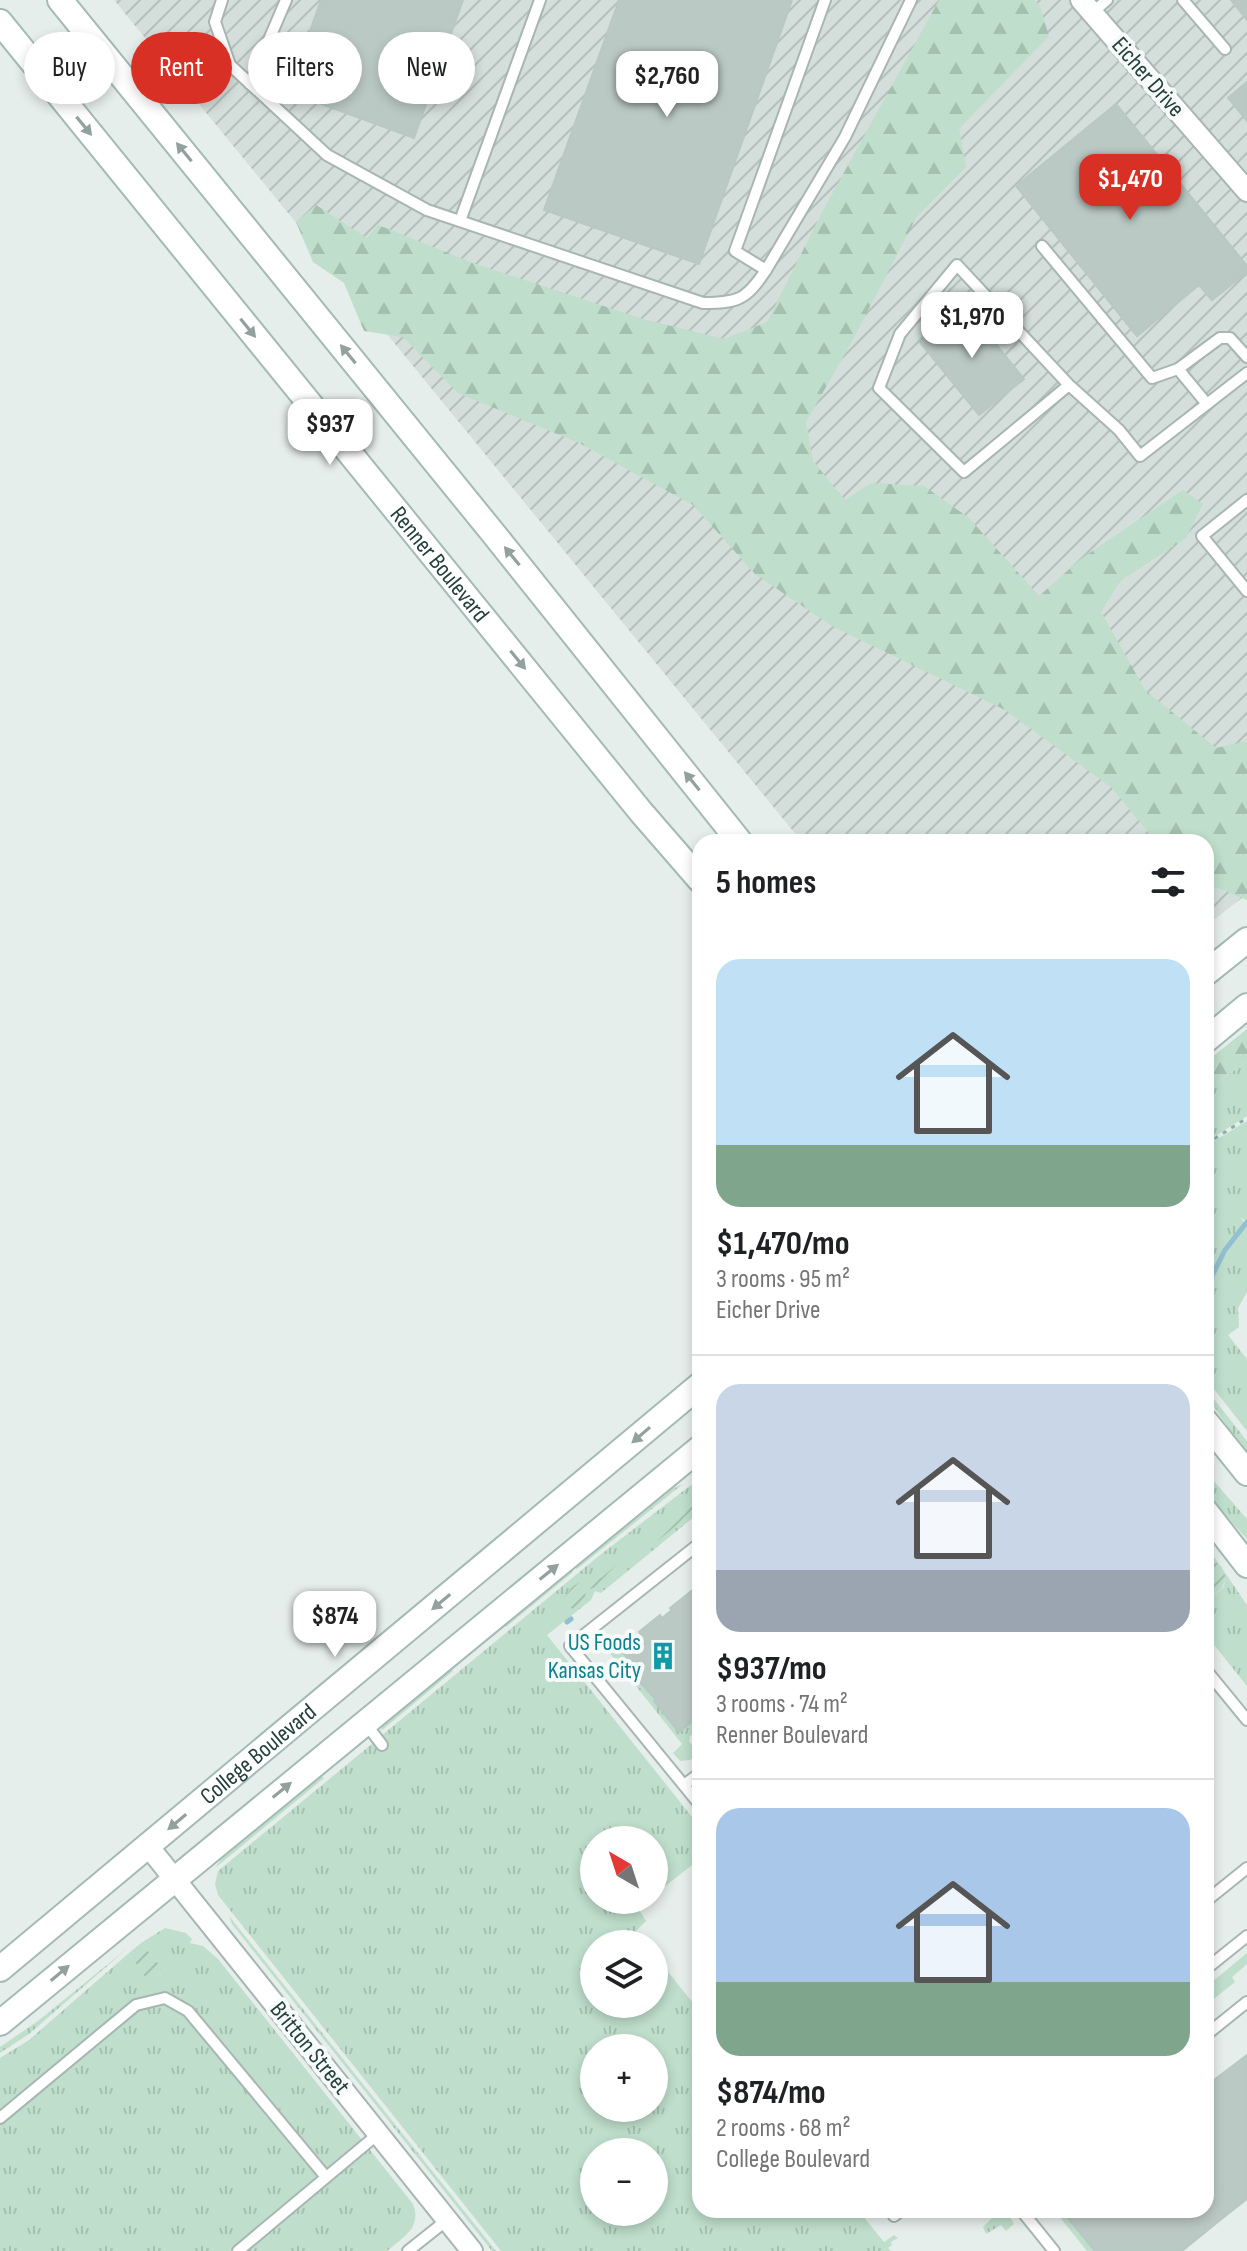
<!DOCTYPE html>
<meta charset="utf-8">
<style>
body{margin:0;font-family:"Sofia Sans Condensed",sans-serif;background:#f6f6f6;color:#202124;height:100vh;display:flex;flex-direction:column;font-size:30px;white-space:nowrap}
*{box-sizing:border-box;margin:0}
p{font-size:26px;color:#757577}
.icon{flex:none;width:44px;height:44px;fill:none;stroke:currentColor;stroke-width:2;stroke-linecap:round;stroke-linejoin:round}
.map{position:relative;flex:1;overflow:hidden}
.side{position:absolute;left:692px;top:834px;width:522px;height:1384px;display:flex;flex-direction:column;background:#fff;border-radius:24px;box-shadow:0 4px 12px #0003}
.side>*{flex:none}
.hud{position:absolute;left:24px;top:32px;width:548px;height:72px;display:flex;gap:16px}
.needle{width:52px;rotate:321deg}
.tools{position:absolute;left:580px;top:1826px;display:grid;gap:16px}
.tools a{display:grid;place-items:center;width:88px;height:88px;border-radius:50%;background:#fff;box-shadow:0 4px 12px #0003;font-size:40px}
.price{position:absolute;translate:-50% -68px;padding:0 18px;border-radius:16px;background:#fff;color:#222;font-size:26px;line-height:52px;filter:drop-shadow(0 2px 4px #0008)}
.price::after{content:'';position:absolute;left:50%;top:48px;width:24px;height:18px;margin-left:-12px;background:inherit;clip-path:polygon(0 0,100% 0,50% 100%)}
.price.active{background:#d93025;color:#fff}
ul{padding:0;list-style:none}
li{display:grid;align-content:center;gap:16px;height:424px;padding:0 24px}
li+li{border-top:2px solid #e0e0e0}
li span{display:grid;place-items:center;height:248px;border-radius:24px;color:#555}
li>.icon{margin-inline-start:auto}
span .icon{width:144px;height:144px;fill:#fffc;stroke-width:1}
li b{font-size:34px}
h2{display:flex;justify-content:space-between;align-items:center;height:96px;padding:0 24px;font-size:34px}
.pill{padding:0 28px;border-radius:36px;background:#fff;box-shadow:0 4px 12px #0003;font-size:28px;line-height:72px}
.pill.active{background:#d93025;color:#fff}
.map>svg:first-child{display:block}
</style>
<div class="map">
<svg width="1247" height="2251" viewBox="0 0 1247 2251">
<defs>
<pattern id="industrial-furrows" width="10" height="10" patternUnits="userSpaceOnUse" patternTransform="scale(2)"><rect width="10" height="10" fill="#d4deda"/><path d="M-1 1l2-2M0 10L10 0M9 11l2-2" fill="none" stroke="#b6c0bc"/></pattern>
<pattern id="grass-tufts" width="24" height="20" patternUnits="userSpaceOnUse" patternTransform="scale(2)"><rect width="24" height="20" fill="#bfdecb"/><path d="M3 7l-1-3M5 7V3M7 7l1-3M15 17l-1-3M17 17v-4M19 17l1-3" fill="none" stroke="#a4c0af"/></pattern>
<pattern id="forest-firs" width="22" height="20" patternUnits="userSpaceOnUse" patternTransform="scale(2)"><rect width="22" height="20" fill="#bfdecb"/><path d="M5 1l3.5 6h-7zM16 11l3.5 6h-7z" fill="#a4c0af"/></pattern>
<pattern id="garden-furrows" width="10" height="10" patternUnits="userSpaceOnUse" patternTransform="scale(2)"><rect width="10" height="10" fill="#bfdecb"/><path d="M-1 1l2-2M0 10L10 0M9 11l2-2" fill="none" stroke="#a4c0af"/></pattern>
</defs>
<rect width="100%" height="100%" fill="#e6eeeb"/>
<polygon fill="url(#industrial-furrows)" points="114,0 1247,0 1247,894 1206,926 1206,842 802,842"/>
<g fill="url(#grass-tufts)" fill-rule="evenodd">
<polygon points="1247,1061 1247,1116 1206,1142 1206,1091"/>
<polygon points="1247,1121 1247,1222 1240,1217 1247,1226 1247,1292 1238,1308 1239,1327 1228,1335 1247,1359 1247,1431 1206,1379 1206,1310 1215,1291 1206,1287 1206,1146"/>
<polygon points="1206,1389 1247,1441 1247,1457 1206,1394"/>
<polygon points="1206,1472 1247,1519 1247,1539 1206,1494"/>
<polygon points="683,1484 577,1569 575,1567 670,1489"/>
<path d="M691,1485L700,1490V1512L601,1593L595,1591L591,1600L547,1635L700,1827V1874L692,1865L654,1895V1840H594V1900H648L638,1908L646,1921L636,1931L646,1944H594V2004H654V1954L700,2012V2210H858L884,2242L894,2235L898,2238L891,2242L892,2245L888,2248L891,2251H501L218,1895L215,1884L218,1871L373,1743L378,1748L382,1745L381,1736L600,1555ZM594,2048H654V2108H594ZM594,2152H654V2212H594Z"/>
<polygon points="1206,1545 1247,1605 1247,1686 1206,1635 1206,1601 1223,1588 1226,1578 1217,1564 1206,1556"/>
<polygon points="571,1569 573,1572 506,1627 504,1624"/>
<polygon points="621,1642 624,1645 620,1649 630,1661 625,1665 656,1700 655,1701 679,1732 700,1715 700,1727 690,1736 689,1741 698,1754 690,1760 680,1761 673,1753 682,1744 609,1652"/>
<polygon points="451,1669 453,1671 381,1731 383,1723"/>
<polygon points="321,1776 324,1778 215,1868 225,1854"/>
<polygon points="229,1916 496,2251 492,2251 232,1924"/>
<path d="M165,1928L186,1933L192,1939L190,1943L203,1946L218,1959L413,2204C422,2227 404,2237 387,2251H0V2058L29,2040L129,1953L146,1977L155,1978L160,1973V1966L141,1943Z"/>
<polygon points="129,1947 29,2034 0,2053 0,2047 38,2021"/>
<polygon points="1247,1953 1247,1964 1232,1977 1235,1982 1206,2005 1206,1987"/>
<polygon points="989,2210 1006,2210 1014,2224 1006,2231 1001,2225 986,2234 983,2227 994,2216"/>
<polygon points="1054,2210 1065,2210 1095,2251 1087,2251"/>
</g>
<g fill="url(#forest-firs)">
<polygon points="939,0 1033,0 1039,4 1049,36 959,129 966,167 916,218 850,345 806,422 813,461 845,500 871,483 924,486 969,518 1039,596 1082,558 1183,490 1203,504 1186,538 1120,581 1101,612 1145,690 1216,748 1247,741 1247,900 1206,883 1206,842 1156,842 1112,788 1005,710 832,626 755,574 693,505 579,443 458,393 403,337 364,331 344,283 313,262 296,222 316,205 367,238 378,225 473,263 643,319 724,339 767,322 820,216"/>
<polygon points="1247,1029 1247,1061 1206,1091 1206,1062"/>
</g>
<g fill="url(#garden-furrows)">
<polygon points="688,1497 697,1505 695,1510 655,1543 647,1545 686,1513 683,1502"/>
<path d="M635,1550L640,1551L639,1554L604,1585L586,1590L584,1603L577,1609L569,1608L564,1598C572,1583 586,1577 601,1578Z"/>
<polygon points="1206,1556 1221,1566 1226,1578 1222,1588 1206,1601"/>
<polygon points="141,1943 161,1967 160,1973 155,1978 146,1978 129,1953"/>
</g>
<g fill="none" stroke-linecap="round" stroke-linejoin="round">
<g stroke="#90c0d1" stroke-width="5">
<polyline points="1207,1286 1225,1250 1247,1222"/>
<polyline points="567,1622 571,1619"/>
</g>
</g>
<g fill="#bbc9c5" stroke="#b8c8c3" stroke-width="2">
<polygon points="321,0 463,0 414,138 289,92 293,69 299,71 306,52 303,51"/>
<polygon points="619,0 792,0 699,264 544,210"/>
<polygon points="1231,0 1247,0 1247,20"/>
<polygon points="1247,82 1247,121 1228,98"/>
<polygon points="1116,104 1247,266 1247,272 1212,300 1199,285 1137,336 1016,186"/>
<polygon points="964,305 1024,379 979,415 919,341"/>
<polygon points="700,1584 700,1715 679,1732 654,1701 656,1700 625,1665 630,1661 621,1650 641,1635 639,1632 660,1615 662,1618 672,1610 670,1608"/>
<polygon points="1247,2055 1247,2199 1225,2216 1206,2193 1206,2086"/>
<polygon points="1206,2193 1225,2216 1182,2251 1095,2251 1063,2212 1206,2210"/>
</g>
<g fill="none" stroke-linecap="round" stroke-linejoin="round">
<defs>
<g id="service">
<path d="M222,0L215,22L230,65L327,155L427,210L703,303C738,303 746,300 766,270L845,137L911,0"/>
<polyline points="1183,0 1225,49"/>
<polyline points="1092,13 1107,0"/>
<polyline points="250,84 286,0"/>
<polyline points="460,221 540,0"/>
<polyline points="1042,246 1152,378 1178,369 1207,404"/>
<polyline points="766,270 735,251 825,0"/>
<polyline points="1178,369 1220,338 1230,338 1247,357"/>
<polyline points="1069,385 964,472 879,388 900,334 957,265 1069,385 1119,430 1140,456 1247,373"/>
<polyline points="1247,500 1202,536 1247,591"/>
<polyline points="700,1543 570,1646 700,1805"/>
<polyline points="1206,1670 1247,1720"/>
<polyline points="366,1724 382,1745"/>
<polyline points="684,1785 700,1773"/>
<polyline points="1206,1901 1247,1868"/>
<polyline points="1206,1969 1247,1936"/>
<polyline points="1206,2035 1247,2002"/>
<polyline points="0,2118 136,2005 165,1998 188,2011 326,2177"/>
<polyline points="1021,2210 1054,2251"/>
<polyline points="894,2216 902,2210"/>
<polyline points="238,2251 378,2134"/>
<polyline points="408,2251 447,2220"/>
</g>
<g id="minor">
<polyline points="1081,0 1247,191"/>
<polyline points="148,1846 472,2251"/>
</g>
<g id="secondary">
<polyline points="60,0 493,533 740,842"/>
<path id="s1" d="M0,22L641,812L700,880"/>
<polyline points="1206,973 1247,940"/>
<polyline points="1206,1040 1247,1006"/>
<polyline points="1206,1422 1247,1473"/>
<polyline points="1206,1512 1247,1565"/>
<path id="s2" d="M0,1969L700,1385"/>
<polyline points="0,2023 700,1448"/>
</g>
</defs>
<use href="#service" stroke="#a8b6b3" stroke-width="14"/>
<use href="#minor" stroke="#a8b6b3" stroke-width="24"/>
<use href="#secondary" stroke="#a4bab4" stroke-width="28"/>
<polyline stroke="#87b1a8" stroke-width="3" stroke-dasharray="4 6" stroke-linecap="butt" points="1206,1144 1247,1118"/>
<use href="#service" stroke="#fff" stroke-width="10"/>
<use href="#minor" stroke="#fff" stroke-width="20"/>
<use href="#secondary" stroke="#fff" stroke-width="24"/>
</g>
<defs><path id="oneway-solid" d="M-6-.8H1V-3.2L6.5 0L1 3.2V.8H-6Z" transform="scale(2)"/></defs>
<g fill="#92a09e">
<use href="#oneway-solid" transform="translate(84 126) rotate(51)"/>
<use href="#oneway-solid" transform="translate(184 152) rotate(-129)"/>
<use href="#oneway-solid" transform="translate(248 328) rotate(51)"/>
<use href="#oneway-solid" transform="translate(348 354) rotate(-129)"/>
<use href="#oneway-solid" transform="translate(512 556) rotate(-129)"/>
<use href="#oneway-solid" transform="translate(518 660) rotate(51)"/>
<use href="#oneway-solid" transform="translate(692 781) rotate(-129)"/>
<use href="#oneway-solid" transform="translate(641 1435) rotate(139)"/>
<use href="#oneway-solid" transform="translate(549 1572) rotate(-39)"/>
<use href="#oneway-solid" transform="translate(441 1602) rotate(140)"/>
<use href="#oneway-solid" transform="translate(282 1790) rotate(-39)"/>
<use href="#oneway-solid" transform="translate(177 1822) rotate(140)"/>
<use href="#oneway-solid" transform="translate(60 1973) rotate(-40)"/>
</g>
<defs>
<symbol id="building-bare" viewBox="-9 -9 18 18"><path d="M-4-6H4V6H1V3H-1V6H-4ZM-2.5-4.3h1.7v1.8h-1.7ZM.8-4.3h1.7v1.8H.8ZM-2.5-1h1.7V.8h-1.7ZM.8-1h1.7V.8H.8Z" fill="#0f9aa8" stroke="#f6faf9" stroke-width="2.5" paint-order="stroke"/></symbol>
</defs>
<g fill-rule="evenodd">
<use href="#building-bare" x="643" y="1636" width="40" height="40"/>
</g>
<g text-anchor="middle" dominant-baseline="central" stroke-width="8" stroke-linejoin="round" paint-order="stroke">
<g font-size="24" fill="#25403c" stroke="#f6faf9">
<text transform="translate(1148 77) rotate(49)">Eicher Drive</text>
<text stroke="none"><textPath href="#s1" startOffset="698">Renner Boulevard</textPath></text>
<text stroke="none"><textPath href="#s2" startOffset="336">College Boulevard</textPath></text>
<text transform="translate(310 2048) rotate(51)">Britton Street</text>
</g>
<g font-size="24" fill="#0d838f" stroke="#f6faf9" text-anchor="end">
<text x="641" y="1642">US Foods<tspan x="641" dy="28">Kansas City</tspan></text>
</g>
</g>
</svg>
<div class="tools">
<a><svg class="needle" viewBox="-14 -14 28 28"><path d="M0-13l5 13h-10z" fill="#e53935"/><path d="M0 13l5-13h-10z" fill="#757577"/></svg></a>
<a><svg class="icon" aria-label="layers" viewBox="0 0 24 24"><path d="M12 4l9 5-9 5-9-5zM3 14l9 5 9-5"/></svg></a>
<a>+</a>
<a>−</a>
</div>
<b class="price" style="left:667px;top:119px">$2,760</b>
<b class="price active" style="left:1130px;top:222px">$1,470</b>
<b class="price" style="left:972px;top:360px">$1,970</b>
<b class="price" style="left:330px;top:467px">$937</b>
<b class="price" style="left:335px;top:1659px">$874</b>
<div class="hud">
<a class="pill">Buy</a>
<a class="pill active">Rent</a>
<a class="pill">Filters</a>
<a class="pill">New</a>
</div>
<section class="side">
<h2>5 homes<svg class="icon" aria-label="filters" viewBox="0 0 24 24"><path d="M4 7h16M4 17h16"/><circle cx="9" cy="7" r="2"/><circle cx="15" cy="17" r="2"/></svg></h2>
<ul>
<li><span style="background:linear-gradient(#bfe0f5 75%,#7fa58c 0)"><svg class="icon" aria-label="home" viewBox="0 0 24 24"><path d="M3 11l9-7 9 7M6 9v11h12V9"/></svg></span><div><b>$1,470/mo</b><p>3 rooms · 95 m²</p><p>Eicher Drive</p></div></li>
<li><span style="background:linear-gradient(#c9d6e8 75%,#9aa5b1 0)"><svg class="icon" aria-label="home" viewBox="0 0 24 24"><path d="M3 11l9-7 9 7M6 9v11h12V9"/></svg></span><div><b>$937/mo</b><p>3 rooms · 74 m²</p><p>Renner Boulevard</p></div></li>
<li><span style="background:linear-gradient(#a9c7e8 70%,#7fa58c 0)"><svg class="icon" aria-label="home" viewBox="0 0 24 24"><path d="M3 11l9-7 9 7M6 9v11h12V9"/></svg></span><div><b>$874/mo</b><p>2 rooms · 68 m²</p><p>College Boulevard</p></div></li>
</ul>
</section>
</div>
